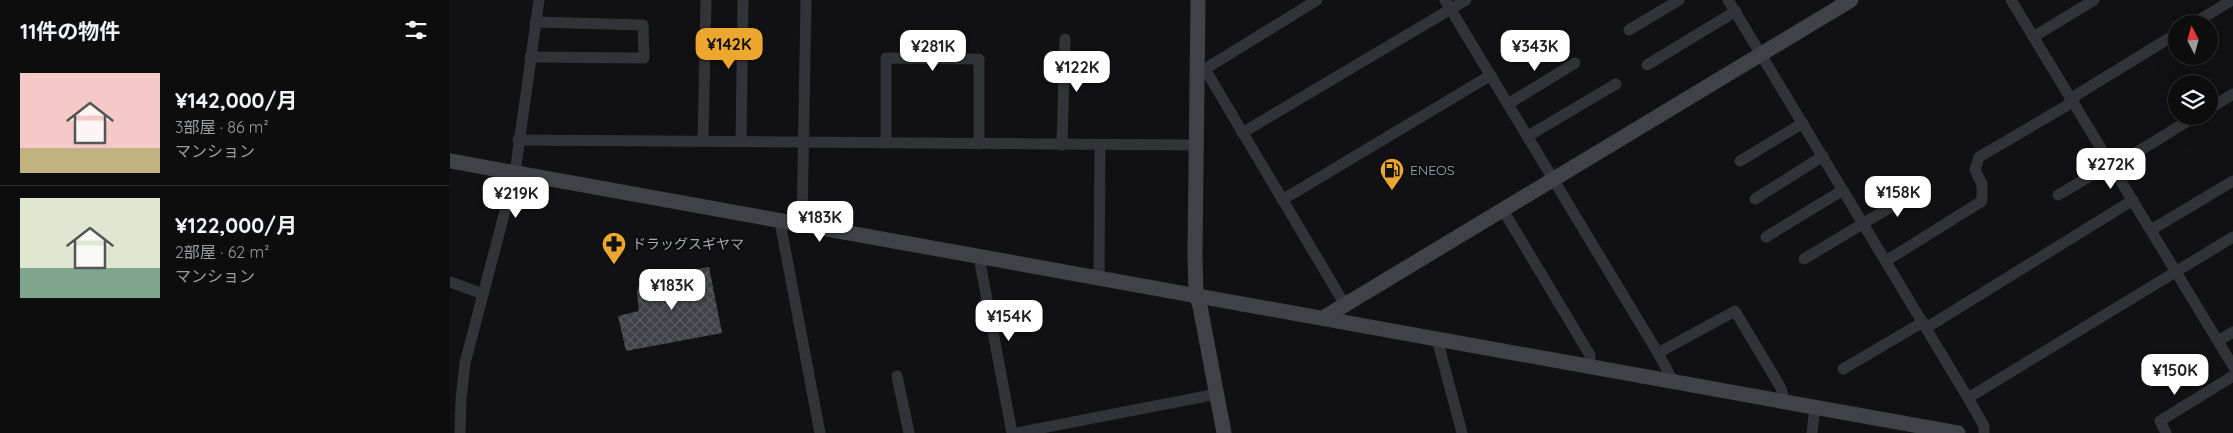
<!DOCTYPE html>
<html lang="ja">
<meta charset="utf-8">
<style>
body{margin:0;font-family:Quicksand,"Noto Sans JP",sans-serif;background:#161617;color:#f1f3f6;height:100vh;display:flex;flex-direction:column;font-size:19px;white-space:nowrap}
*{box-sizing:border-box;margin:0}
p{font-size:16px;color:#9a9c9e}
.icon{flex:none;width:28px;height:28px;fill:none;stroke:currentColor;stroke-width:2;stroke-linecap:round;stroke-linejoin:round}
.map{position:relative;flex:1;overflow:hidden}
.sheet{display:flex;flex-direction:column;background:#0d0d0e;width:450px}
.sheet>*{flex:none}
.needle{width:32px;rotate:354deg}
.fabs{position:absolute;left:1718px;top:15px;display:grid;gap:10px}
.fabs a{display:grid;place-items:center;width:50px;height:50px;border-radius:50%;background:#0d0d0e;box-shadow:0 5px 20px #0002,0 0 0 1px #2d2d2e;font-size:25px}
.price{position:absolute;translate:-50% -42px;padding:0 11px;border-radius:10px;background:#fff;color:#222;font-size:16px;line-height:32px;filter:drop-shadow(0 1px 2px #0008)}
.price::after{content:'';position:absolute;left:50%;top:30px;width:15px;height:11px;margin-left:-8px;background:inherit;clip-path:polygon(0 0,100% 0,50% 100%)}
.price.active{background:#eda72f;color:#111}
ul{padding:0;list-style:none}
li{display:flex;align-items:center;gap:15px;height:125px;padding:0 20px}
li+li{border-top:1px solid #2d2d2e}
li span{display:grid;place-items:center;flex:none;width:140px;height:100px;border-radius:0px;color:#555}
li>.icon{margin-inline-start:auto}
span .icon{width:60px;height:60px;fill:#fffc;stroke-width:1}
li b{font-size:21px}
h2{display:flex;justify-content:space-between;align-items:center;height:60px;padding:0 20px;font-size:21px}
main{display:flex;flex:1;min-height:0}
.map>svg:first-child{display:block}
</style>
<main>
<section class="sheet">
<h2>11件の物件<svg class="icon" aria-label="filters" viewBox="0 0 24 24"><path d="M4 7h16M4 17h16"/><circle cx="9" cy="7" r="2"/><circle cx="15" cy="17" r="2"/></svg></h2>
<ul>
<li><span style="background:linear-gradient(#f6c9c9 75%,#c2b280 0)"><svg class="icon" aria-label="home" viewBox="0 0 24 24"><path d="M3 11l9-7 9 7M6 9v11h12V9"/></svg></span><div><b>¥142,000/月</b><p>3部屋 · 86 m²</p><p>マンション</p></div></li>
<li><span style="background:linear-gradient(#dfe7d0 70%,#7fa58c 0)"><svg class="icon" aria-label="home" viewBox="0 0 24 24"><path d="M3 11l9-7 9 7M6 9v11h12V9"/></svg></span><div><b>¥122,000/月</b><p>2部屋 · 62 m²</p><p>マンション</p></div></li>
</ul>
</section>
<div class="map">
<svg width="1783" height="433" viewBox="0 0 1783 433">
<defs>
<pattern id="building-cross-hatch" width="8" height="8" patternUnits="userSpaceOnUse" patternTransform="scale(1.25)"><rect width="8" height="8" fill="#404146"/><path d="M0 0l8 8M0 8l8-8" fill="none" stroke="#585a5e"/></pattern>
</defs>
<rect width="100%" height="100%" fill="#111113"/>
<polygon fill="url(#building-cross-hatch)" points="259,267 272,333 176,351 168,316 189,311 187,294 188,287 201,285 200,278"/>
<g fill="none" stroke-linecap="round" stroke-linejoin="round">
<g stroke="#323338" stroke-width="11">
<polyline points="995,0 1208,353 1223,381"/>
<polyline points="1278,0 1518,398 1534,426 1534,433"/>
<polyline points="1561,0 1783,366"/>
<polyline points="1743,24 1782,0"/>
<polyline points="1179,30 1229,0"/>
<polyline points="1583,37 1644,0"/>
<polyline points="80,57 194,58 193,25 85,22"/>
<polyline points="1197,65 1286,11"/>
<polyline points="748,67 755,69 895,305"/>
<polyline points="755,69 867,0"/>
<polyline points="1058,104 1125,63"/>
<polyline points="1759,109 1783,94"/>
<polyline points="792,133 1016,0"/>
<polyline points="1078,136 1166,84"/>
<polyline points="68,140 747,145"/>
<polyline points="253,141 256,0"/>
<polyline points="291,141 293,0"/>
<polyline points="436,143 436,58 529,59 529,144"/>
<polyline points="612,145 615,39"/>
<polyline points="1290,161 1353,123"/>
<polyline points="1663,167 1746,116"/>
<polyline points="1608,195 1661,164"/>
<polyline points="1305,199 1373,156"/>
<polyline points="832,200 1041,75"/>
<polyline points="1053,210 1140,355 1139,366"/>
<polyline points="330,222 370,433"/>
<polyline points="352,225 356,0"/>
<polyline points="1701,230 1783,181"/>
<polyline points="1316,237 1393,190"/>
<polyline points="529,257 562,433"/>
<polyline points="1354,259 1469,190"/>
<polyline points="1436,261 1532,201 1532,184 1525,170 1529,157 1616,106 1628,94 1726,34"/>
<polyline points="649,278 650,146"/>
<polyline points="0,282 33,294"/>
<polyline points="1476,328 1683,200"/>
<polyline points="987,339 1012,433"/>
<polyline points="1768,341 1783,332"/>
<polyline points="1208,353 1285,311 1331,388 1334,401"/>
<polyline points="1393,369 1473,322"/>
<polyline points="447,376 459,433"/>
<polyline points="1518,398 1783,237"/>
<polyline points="10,433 11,399 15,363 65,173 89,0"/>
<polyline points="566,433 767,394"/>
<polyline points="1362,433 1365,407"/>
<polyline points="1716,433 1710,421 1783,376"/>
</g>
<g stroke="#404248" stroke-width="15">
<polyline points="748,0 745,254 746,295 750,306 774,433"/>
<polyline points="0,161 1508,433"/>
<polyline points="873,318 1401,0"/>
</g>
</g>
<defs>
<symbol id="fuel-pin" viewBox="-11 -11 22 30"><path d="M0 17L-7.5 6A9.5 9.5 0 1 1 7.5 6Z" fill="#eda72f" stroke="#0c0c0e"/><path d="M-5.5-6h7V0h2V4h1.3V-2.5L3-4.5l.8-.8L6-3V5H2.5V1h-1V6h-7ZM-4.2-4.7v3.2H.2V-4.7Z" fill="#111"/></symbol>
<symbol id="pharmacy-pin" viewBox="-11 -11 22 30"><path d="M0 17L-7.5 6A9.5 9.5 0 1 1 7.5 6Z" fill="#eda72f" stroke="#0c0c0e"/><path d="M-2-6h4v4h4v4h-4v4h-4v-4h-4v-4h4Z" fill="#111"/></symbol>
</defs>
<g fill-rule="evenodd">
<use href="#fuel-pin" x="928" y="156" width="28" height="38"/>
<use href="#pharmacy-pin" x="150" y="230" width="28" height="38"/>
</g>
<g text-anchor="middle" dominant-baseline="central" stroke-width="4" stroke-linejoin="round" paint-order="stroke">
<g font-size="14" fill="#a3a8b3" stroke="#0c0c0e" text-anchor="start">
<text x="960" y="170">ENEOS</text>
<text x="182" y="244">ドラッグスギヤマ</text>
</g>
</g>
</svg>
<div class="fabs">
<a><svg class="needle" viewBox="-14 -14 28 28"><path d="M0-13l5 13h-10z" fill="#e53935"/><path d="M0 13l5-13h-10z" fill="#9a9c9e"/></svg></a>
<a><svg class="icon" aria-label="layers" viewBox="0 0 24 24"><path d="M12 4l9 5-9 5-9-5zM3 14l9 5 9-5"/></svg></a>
</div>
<b class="price active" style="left:279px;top:70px">¥142K</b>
<b class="price" style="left:483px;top:72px">¥281K</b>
<b class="price" style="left:1085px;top:72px">¥343K</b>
<b class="price" style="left:627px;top:93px">¥122K</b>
<b class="price" style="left:1661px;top:190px">¥272K</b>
<b class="price" style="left:1448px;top:218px">¥158K</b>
<b class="price" style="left:66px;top:219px">¥219K</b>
<b class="price" style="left:370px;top:243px">¥183K</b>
<b class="price" style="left:222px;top:311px">¥183K</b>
<b class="price" style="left:559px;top:342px">¥154K</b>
<b class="price" style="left:1725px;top:396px">¥150K</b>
</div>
</main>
